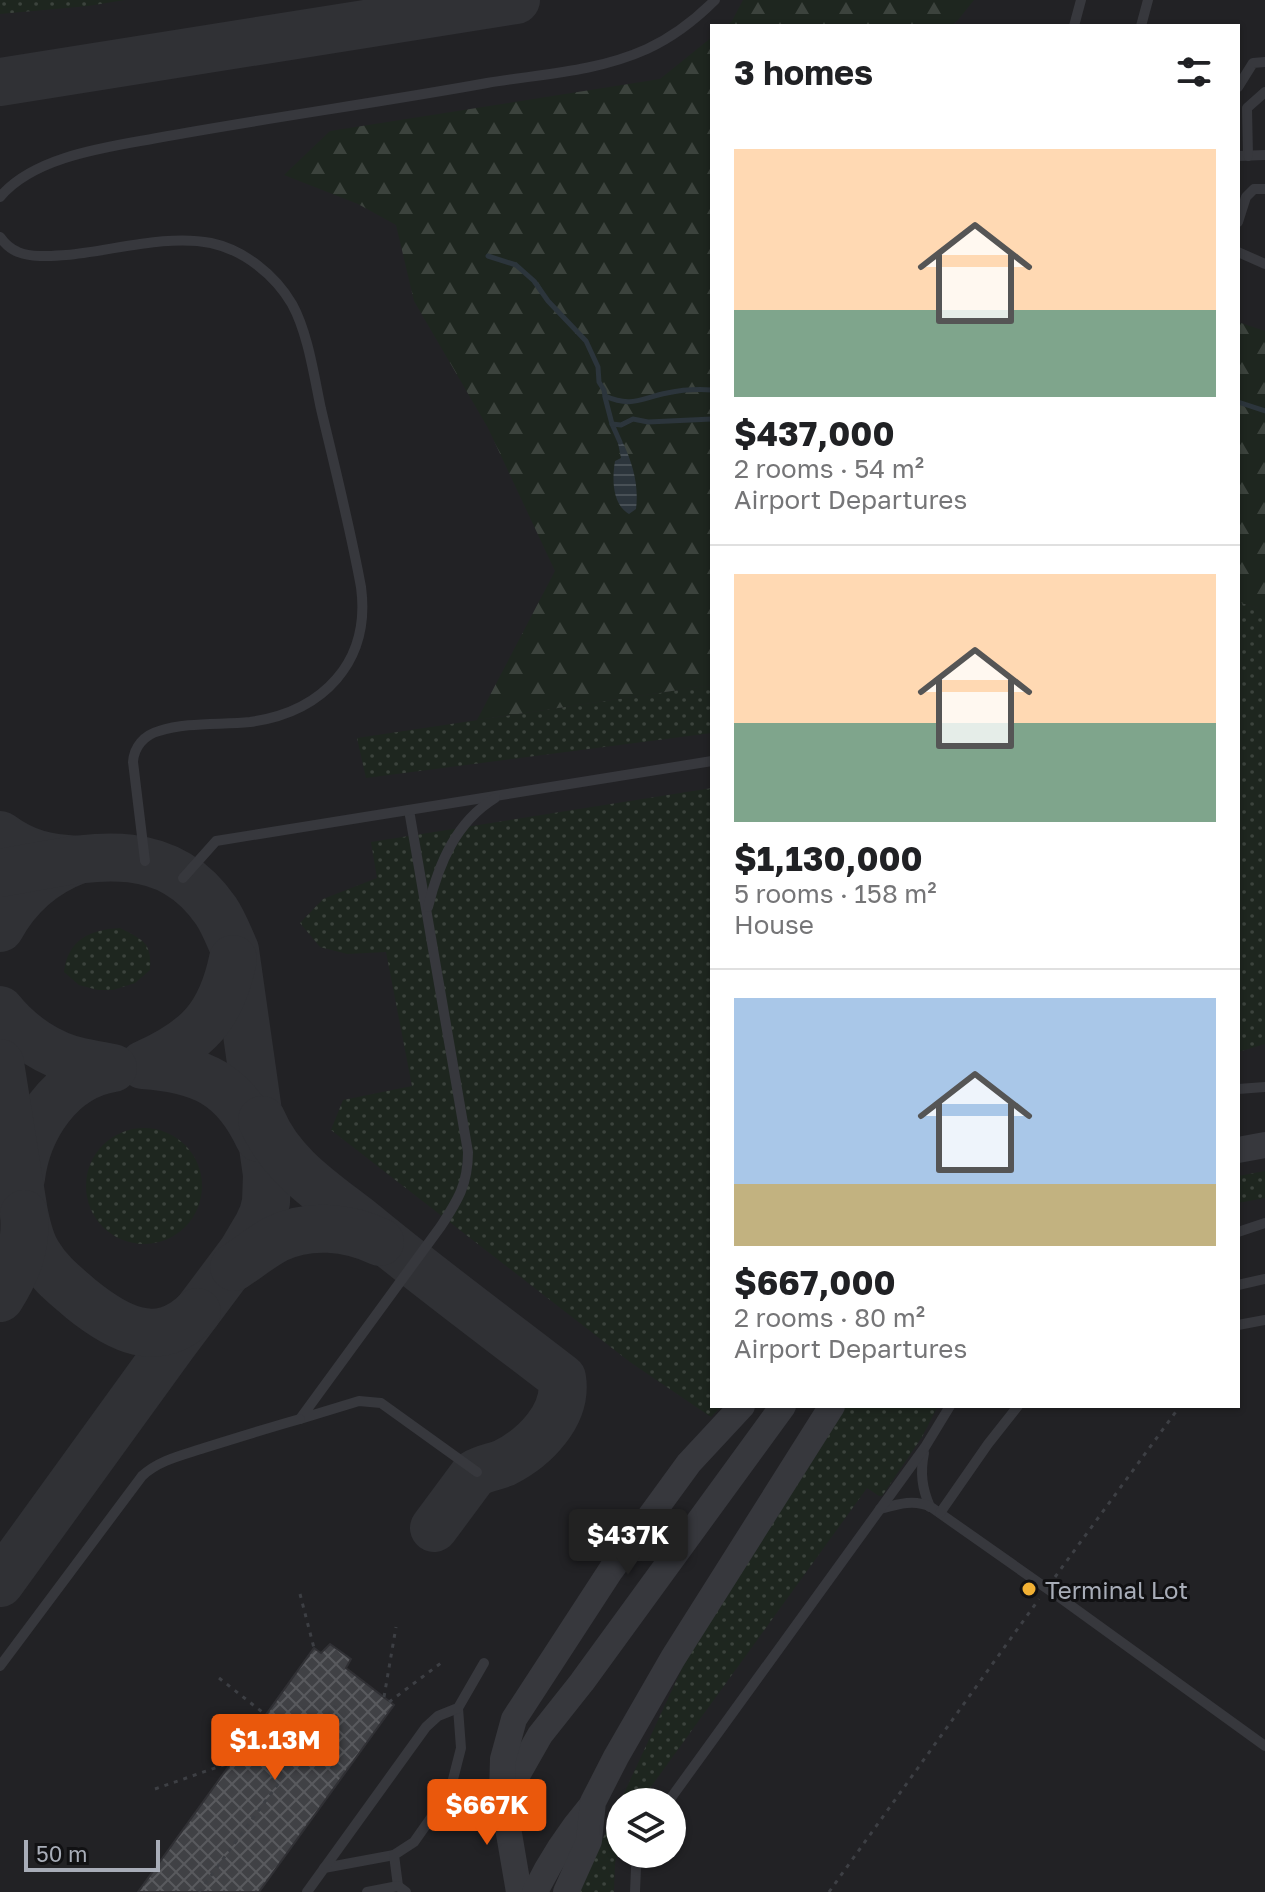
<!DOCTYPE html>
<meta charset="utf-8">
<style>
body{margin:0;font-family:"Golos Text",sans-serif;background:#f2f2f2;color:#202124;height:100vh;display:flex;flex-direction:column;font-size:30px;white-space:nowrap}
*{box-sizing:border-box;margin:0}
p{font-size:26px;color:#757577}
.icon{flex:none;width:44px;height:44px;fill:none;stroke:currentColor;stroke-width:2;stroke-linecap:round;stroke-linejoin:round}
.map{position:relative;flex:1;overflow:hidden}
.drawer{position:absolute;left:710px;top:24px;width:530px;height:1384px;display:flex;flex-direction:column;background:#fff;border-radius:0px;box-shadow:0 2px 6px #0004}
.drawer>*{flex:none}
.fabs{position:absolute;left:606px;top:1788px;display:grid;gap:16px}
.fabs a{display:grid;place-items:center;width:80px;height:80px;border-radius:50%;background:#fff;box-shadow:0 2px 6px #0004;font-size:40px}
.scale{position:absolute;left:24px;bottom:20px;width:136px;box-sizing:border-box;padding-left:8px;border:4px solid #a8adb8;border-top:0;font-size:22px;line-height:28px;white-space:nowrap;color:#a8adb8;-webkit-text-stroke:6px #111113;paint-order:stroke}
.price{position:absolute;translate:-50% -68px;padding:0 18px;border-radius:8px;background:#ea580c;color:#fff;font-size:26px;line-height:52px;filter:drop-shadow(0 2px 4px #0008)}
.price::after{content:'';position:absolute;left:50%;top:48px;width:24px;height:18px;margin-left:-12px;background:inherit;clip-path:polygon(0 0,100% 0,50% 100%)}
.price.current{background:#222;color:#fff}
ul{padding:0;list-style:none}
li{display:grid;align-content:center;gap:16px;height:424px;padding:0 24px}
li+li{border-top:2px solid #e0e0e0}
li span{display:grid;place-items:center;height:248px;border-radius:0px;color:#555}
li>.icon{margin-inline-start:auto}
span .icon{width:144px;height:144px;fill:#fffc;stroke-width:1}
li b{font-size:34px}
h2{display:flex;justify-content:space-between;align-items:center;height:96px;padding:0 24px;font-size:34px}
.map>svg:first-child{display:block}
</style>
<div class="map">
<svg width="1265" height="1892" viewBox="0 0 1265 1892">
<defs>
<pattern id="green-dots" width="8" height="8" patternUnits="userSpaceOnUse" patternTransform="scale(2)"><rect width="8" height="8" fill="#1e261f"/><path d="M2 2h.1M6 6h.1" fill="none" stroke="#3c433d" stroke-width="1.8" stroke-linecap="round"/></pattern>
<pattern id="forest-firs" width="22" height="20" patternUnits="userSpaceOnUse" patternTransform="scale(2)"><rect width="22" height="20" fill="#1e261f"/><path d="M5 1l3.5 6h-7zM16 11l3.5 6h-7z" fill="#3c433d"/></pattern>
<pattern id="water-rules" width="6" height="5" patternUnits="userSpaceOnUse" patternTransform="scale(2)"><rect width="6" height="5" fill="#2c353c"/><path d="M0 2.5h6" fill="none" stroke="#485056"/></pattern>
<pattern id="building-cross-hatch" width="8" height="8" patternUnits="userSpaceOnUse" patternTransform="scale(2)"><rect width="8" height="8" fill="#404145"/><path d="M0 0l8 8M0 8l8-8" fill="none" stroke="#595a5e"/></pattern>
</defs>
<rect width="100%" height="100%" fill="#161618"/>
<path fill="#222225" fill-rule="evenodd" d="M0,0H1265V1892H0ZM712,26H1238V1406H712ZM620,1802H672V1854H620Z"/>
<g fill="url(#green-dots)">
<polygon points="0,0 125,0 88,6 0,14"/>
<polygon points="1238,602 1265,610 1265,1044 1238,1052"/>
<polygon points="712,685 712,733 366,778 357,738"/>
<polygon points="712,788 712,1406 722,1406 711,1417 630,1362 331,1130 343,1100 412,1086 386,952 347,954 320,947 300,923 323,899 377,878 371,842"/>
<path d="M120,928C143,940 152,942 150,970L135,983L113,990H98L79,985L64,972C68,939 90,930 120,928Z"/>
<circle cx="144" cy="1186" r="58"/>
<polygon points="1265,1171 1265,1198 1238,1203 1238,1176"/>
<polygon points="836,1406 938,1406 922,1437 882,1496 879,1496 867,1488 640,1802 620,1802 685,1662"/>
<polygon points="620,1803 620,1846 615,1863 614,1892 577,1892"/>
</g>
<g fill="url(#forest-firs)">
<polygon points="743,0 974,0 958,20 951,26 726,26 732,21"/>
<polygon points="712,37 712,685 477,720 555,571 488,428 414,301 396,225 358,204 284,175 330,131 660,79"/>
<polygon points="1238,322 1265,331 1265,610 1238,602"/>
</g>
<path fill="url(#water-rules)" d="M620,442L623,443C633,464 639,486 636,509L629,514C612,504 612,479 615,461L621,458L618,443Z"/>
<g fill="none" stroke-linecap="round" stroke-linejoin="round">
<g stroke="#2c353c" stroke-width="5">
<path d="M488,256L516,265L534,281L548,301L586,341L598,367L599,382L604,390L605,396C632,408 641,398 667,393C681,390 698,389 712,390"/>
<polyline points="605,397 612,424 620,442"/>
<polyline points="1238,402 1265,411"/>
<polyline points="612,424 621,425 633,419 648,422 712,419"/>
</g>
<g stroke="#303135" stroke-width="48">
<polyline points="0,82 516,0"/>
<path d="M0,835C26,854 46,858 78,860C43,873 18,895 0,928"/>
<path d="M0,873C78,860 162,832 216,911C224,923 229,937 235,950L267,1175L266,1202L263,1214L258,1225L242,1252L173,1344L0,1583"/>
<path d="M233,959C221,1017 197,1041 143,1065C201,1069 234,1084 259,1138"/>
<path d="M0,1010C20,1035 49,1055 81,1062C91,1064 102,1066 113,1068C60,1076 27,1129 21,1178"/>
<path d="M0,1063L24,1213C27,1227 30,1242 38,1254C49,1273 65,1285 81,1299C117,1328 157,1351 197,1312"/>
<path d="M262,1120C281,1166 326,1194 364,1224C428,1277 496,1327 562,1378C568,1415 534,1448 504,1463C494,1467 484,1468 474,1474L434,1528"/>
<path d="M234,1267C248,1258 261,1247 276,1239C309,1223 348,1227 380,1242"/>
<path d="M0,1298C17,1271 27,1246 24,1214"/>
</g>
</g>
<polygon fill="url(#building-cross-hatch)" stroke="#303034" stroke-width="2" points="330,1644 351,1659 346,1668 394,1705 259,1892 138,1892 314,1648 321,1653"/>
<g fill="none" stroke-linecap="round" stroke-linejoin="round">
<g stroke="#3d3f44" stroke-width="3" stroke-dasharray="4 6" stroke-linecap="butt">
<polyline points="1055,1577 1180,1406"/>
<polyline points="300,1594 314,1648"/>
<polyline points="219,1678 266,1715"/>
<polyline points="384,1697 396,1627"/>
<polyline points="389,1702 445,1660"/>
<polyline points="155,1789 232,1762"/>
<polyline points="199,1892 335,1706"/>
<polyline points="829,1892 1039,1599"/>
</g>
<g stroke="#37383d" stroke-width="10">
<polyline points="1074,26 1081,0"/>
<polyline points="1141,26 1148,0"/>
<polyline points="1238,87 1253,63 1265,62"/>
<polyline points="1238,156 1265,155"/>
<polyline points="1248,156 1247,108 1265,92"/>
<path d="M0,197C34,156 108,147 157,138C266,118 377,103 487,83C541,74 596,72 647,49C673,37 695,20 715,0"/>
<polyline points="1238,222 1246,197 1254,189 1265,189"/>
<path d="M0,237C5,244 10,249 18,252C32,258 51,256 66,255C112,251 166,234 211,243C244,250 275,275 292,304C308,333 314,376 321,409C335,468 350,527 361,587C371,662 323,712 250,722C221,725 187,722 159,731C144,735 134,747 133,762L145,861"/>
<polyline points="1238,252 1265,264"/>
<path d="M409,810L468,1152C468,1184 458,1200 441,1226L300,1419L359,1401L381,1403L477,1472"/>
<polyline points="183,878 216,841 712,761"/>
<path d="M428,907C439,863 456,822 495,798"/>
<polyline points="1238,1089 1265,1087"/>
<polyline points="1238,1232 1265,1223"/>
<polyline points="1238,1285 1265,1279"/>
<polyline points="1238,1325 1265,1320"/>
<path d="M924,1453C920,1473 922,1488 930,1507"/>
<path d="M880,1509C898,1504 914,1499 931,1507L1059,1597L1265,1746"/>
<polyline points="940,1513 988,1444 1018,1406"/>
<path d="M0,1666L142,1476C159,1460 183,1455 204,1448C236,1438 268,1428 300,1419"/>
<polyline points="668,1802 925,1447 950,1406"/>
<polyline points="324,1868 394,1855"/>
<polyline points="398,1886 394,1855 414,1842 450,1791 461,1748 458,1708"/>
<polyline points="307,1892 426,1727 438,1716 458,1708 484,1663"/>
<polyline points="367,1892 398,1886 406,1892"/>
<polyline points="635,1892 636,1868 640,1854"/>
</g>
<g stroke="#37383d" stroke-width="26">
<polyline points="1238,1150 1265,1145"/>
<polyline points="515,1779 540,1735 582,1682 783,1406"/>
<polyline points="519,1892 502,1793 503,1759 514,1719 611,1570 689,1463 742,1406"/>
<path d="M535,1892C551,1859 569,1832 592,1805"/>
<polyline points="566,1892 589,1841 593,1802 616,1757 673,1658 832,1406"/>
</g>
</g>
<circle fill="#f2b134" stroke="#111113" stroke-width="3" cx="1029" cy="1589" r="8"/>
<g text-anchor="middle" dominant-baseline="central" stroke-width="6" stroke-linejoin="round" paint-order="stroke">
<g font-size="24" fill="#a8adb8" stroke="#111113" text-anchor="start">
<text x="1045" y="1589">Terminal Lot</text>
</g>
</g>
</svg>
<div class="fabs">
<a><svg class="icon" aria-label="layers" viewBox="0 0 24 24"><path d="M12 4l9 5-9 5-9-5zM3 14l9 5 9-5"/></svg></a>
</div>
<div class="scale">50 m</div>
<b class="price current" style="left:628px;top:1577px">$437K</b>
<b class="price" style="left:275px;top:1782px">$1.13M</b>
<b class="price" style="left:487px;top:1847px">$667K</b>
<section class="drawer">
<h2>3 homes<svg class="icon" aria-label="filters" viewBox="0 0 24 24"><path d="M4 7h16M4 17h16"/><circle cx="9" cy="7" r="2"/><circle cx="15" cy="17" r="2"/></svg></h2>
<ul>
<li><span style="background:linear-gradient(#ffd9b3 65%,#7fa58c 0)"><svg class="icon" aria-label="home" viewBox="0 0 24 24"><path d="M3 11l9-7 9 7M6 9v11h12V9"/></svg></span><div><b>$437,000</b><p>2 rooms · 54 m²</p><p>Airport Departures</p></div></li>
<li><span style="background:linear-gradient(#ffd9b3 60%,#7fa58c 0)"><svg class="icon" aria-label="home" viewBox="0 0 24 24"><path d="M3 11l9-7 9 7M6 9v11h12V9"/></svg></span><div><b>$1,130,000</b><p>5 rooms · 158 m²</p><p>House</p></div></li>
<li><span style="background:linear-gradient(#a9c7e8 75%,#c2b280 0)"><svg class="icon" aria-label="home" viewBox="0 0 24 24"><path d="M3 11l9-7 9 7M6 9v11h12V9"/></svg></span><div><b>$667,000</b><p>2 rooms · 80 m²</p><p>Airport Departures</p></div></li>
</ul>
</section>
</div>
